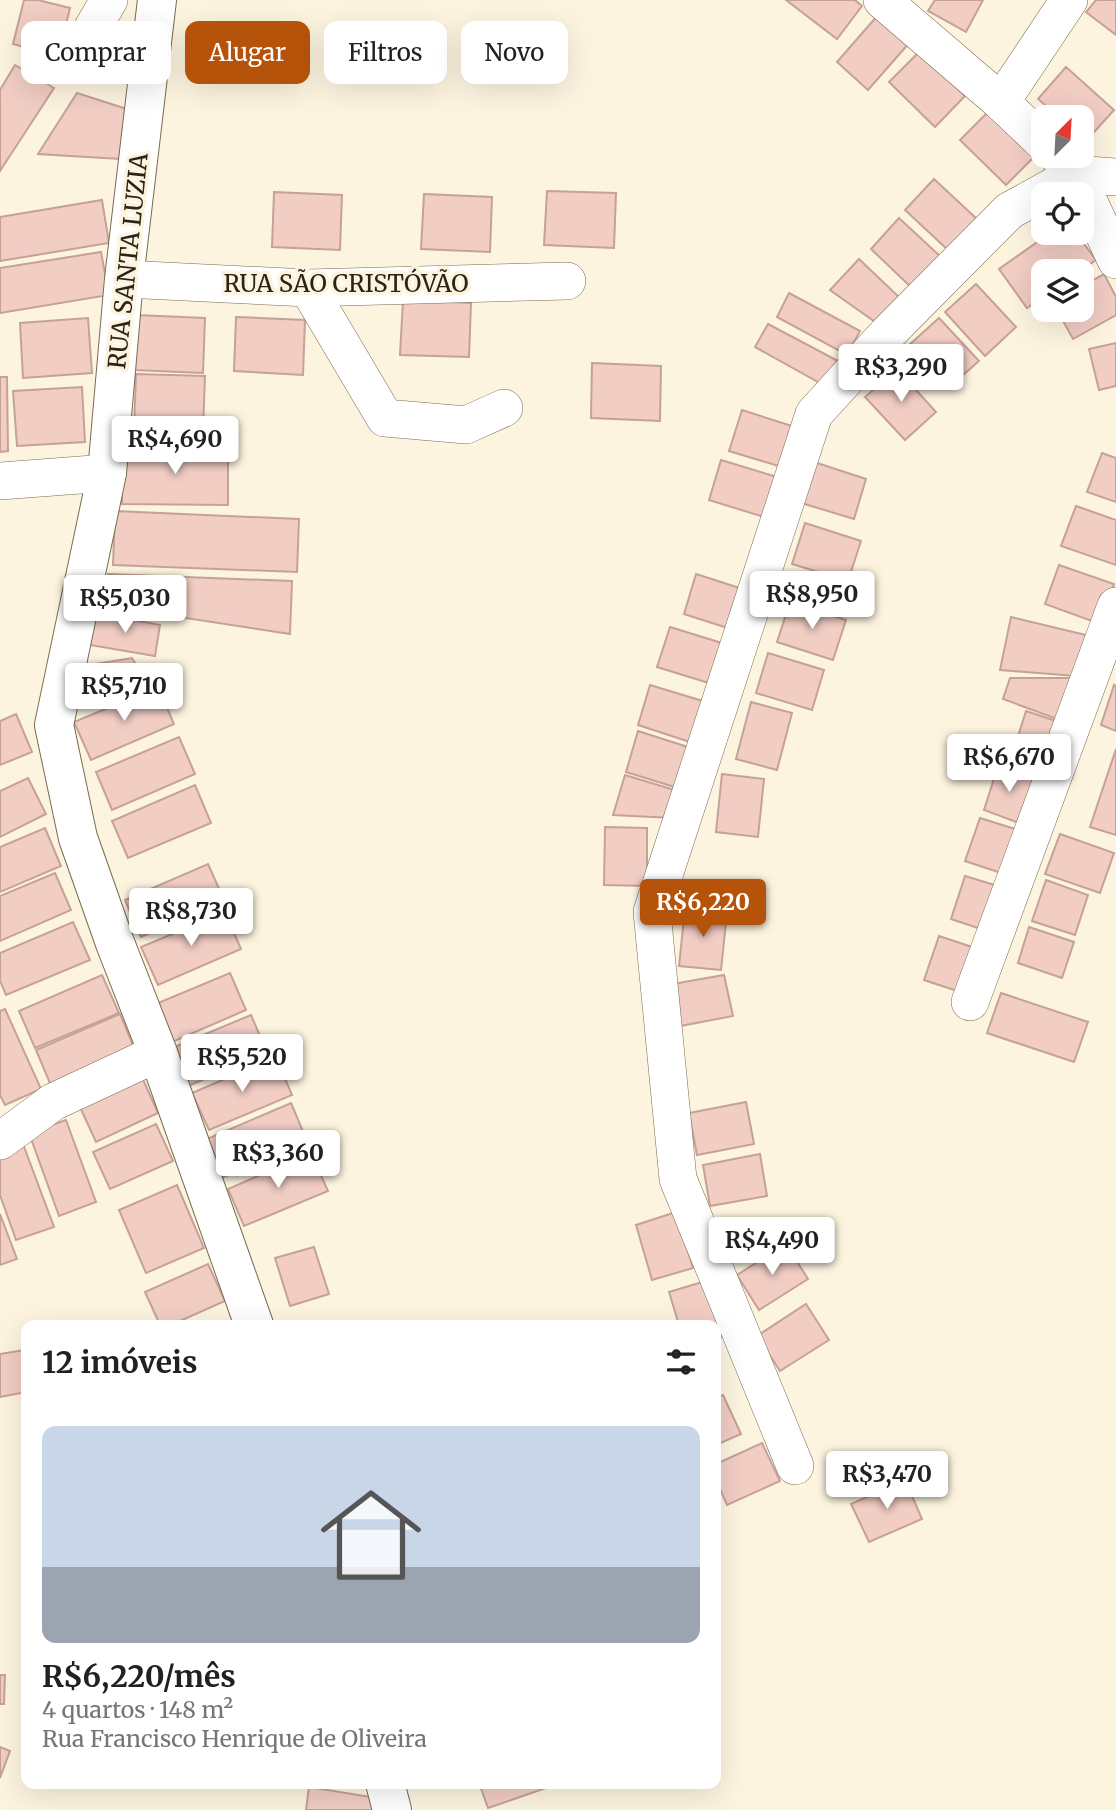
<!DOCTYPE html>
<html lang="pt">
<meta charset="utf-8">
<style>
body{margin:0;font-family:Merriweather,serif;background:#f6f6f6;color:#202124;height:100vh;display:flex;flex-direction:column;font-size:26px;white-space:nowrap}
*{box-sizing:border-box;margin:0}
p{font-size:23px;color:#757577}
.icon{flex:none;width:38px;height:38px;fill:none;stroke:currentColor;stroke-width:2;stroke-linecap:round;stroke-linejoin:round}
.map{position:relative;flex:1;overflow:hidden}
.side{position:absolute;left:21px;top:1320px;width:700px;height:469px;display:flex;flex-direction:column;background:#fff;border-radius:14px;box-shadow:0 7px 28px #0002}
.side>*{flex:none}
.guide{position:absolute;left:21px;top:21px;width:700px;height:63px;display:flex;gap:14px}
.needle{width:46px;rotate:24deg}
.tools{position:absolute;left:1031px;top:105px;display:grid;gap:14px}
.tools a{display:grid;place-items:center;width:63px;height:63px;border-radius:14px;background:#fff;box-shadow:0 7px 28px #0002;font-size:35px}
.price{position:absolute;translate:-50% -60px;padding:0 16px;border-radius:7px;background:#fff;color:#222;font-size:23px;line-height:46px;filter:drop-shadow(0 2px 4px #0008)}
.price::after{content:'';position:absolute;left:50%;top:42px;width:21px;height:16px;margin-left:-10px;background:inherit;clip-path:polygon(0 0,100% 0,50% 100%)}
.price.on{background:#b45309;color:#fff}
ul{padding:0;list-style:none}
li{display:grid;align-content:center;gap:14px;height:371px;padding:0 21px}
li+li{border-top:2px solid #e0e0e0}
li span{display:grid;place-items:center;height:217px;border-radius:14px;color:#555}
li>.icon{margin-inline-start:auto}
span .icon{width:126px;height:126px;fill:#fffc;stroke-width:1}
li b{font-size:30px}
h2{display:flex;justify-content:space-between;align-items:center;height:84px;padding:0 21px;font-size:30px}
.chip{padding:0 24px;border-radius:14px;background:#fff;box-shadow:0 7px 28px #0002;font-size:24px;line-height:63px}
.chip.on{background:#b45309;color:#fff}
.map>svg:first-child{display:block}
</style>
<div class="map">
<svg width="1116" height="1810" viewBox="0 0 1116 1810">
<rect width="100%" height="100%" fill="#fdf4e0"/>
<g fill="#f1cdc4" stroke="#c6a197" stroke-width="2">
<polygon points="24,0 38,0 70,8 58,56 13,44"/>
<polygon points="786,0 855,0 862,6 837,39"/>
<polygon points="935,0 983,0 966,32 928,11"/>
<polygon points="1096,0 1116,0 1116,35 1086,12"/>
<polygon points="878,15 910,42 868,90 837,62"/>
<polygon points="919,52 965,96 935,127 889,82"/>
<polygon points="15,65 54,88 0,171 0,90"/>
<polygon points="1066,67 1114,110 1086,141 1082,137 1082,117 1059,117 1038,99"/>
<polygon points="77,93 133,111 120,159 38,154"/>
<polygon points="990,110 1036,155 1006,185 960,140"/>
<polygon points="934,179 977,219 948,250 905,210"/>
<polygon points="547,191 616,193 614,248 544,245"/>
<polygon points="274,192 342,195 340,250 272,247"/>
<polygon points="424,194 492,197 490,252 421,249"/>
<polygon points="102,200 109,243 0,261 0,217"/>
<polygon points="899,218 942,258 913,289 871,249"/>
<polygon points="1050,233 1076,233 1096,260 1080,271 1043,271 1043,297 1027,308 999,269"/>
<polygon points="101,252 109,295 0,313 0,268"/>
<polygon points="859,259 901,299 878,324 830,290"/>
<polygon points="1104,274 1116,297 1116,315 1073,339 1057,310 1082,310 1082,286"/>
<polygon points="976,284 1016,327 985,356 945,312"/>
<polygon points="789,293 860,331 847,355 777,317"/>
<polygon points="403,300 471,303 469,357 400,355"/>
<polygon points="136,315 205,318 203,373 134,370"/>
<polygon points="236,317 305,320 303,375 234,371"/>
<polygon points="88,318 92,373 23,378 20,323"/>
<polygon points="939,318 979,361 947,389 908,346"/>
<polygon points="768,324 838,361 825,386 755,347"/>
<polygon points="1116,343 1116,386 1099,390 1089,349"/>
<polygon points="592,363 661,366 660,421 591,418"/>
<polygon points="897,369 936,412 905,440 865,397"/>
<polygon points="136,374 205,376 203,431 134,428"/>
<polygon points="0,377 7,377 8,451 0,452"/>
<polygon points="82,387 85,442 17,446 13,391"/>
<polygon points="742,410 798,428 785,468 729,451"/>
<polygon points="122,446 228,448 228,505 122,504"/>
<polygon points="1102,453 1116,458 1116,502 1087,492"/>
<polygon points="721,460 777,477 764,517 709,500"/>
<polygon points="811,461 866,479 854,519 798,502"/>
<polygon points="1076,506 1116,520 1116,565 1061,546"/>
<polygon points="115,511 299,519 297,572 113,565"/>
<polygon points="805,523 861,541 848,581 792,564"/>
<polygon points="1059,565 1114,584 1100,624 1045,604"/>
<polygon points="108,574 292,581 290,634 107,606"/>
<polygon points="696,574 752,592 740,632 684,614"/>
<polygon points="790,602 846,620 833,660 777,642"/>
<polygon points="96,613 160,625 155,656 90,645"/>
<polygon points="1011,617 1090,636 1076,676 1000,670"/>
<polygon points="670,627 725,644 712,684 657,667"/>
<polygon points="768,653 824,670 812,710 756,693"/>
<polygon points="132,658 147,682 83,698 76,667"/>
<polygon points="1010,678 1072,678 1057,719 1003,699"/>
<polygon points="650,685 706,702 693,743 638,725"/>
<polygon points="1114,685 1116,686 1116,731 1101,725"/>
<polygon points="158,687 174,724 91,760 74,722"/>
<polygon points="751,702 792,713 777,770 736,759"/>
<polygon points="1026,711 1062,723 1048,767 1012,755"/>
<polygon points="16,714 32,752 0,765 0,721"/>
<polygon points="638,731 694,749 681,789 626,772"/>
<polygon points="179,737 195,774 112,810 96,772"/>
<polygon points="1116,749 1116,835 1090,827"/>
<polygon points="998,766 1034,778 1019,823 984,810"/>
<polygon points="722,774 764,779 758,837 716,832"/>
<polygon points="625,775 681,792 673,818 613,815"/>
<polygon points="28,778 46,814 0,837 0,791"/>
<polygon points="195,785 211,823 128,858 112,821"/>
<polygon points="980,818 1015,829 1001,873 965,861"/>
<polygon points="605,827 647,828 647,886 604,885"/>
<polygon points="45,828 61,866 0,892 0,847"/>
<polygon points="1060,834 1114,853 1100,893 1045,874"/>
<polygon points="208,864 225,902 141,937 125,900"/>
<polygon points="55,873 71,910 0,941 0,896"/>
<polygon points="965,876 1001,887 987,931 951,919"/>
<polygon points="1046,880 1088,895 1075,935 1032,921"/>
<polygon points="685,908 727,913 721,970 679,966"/>
<polygon points="225,912 241,949 158,985 141,947"/>
<polygon points="73,922 90,960 6,995 0,981 0,953"/>
<polygon points="1029,927 1074,942 1062,978 1018,963"/>
<polygon points="939,936 975,948 960,992 924,980"/>
<polygon points="230,973 246,1010 163,1046 146,1008"/>
<polygon points="102,975 119,1013 35,1048 19,1011"/>
<polygon points="724,975 733,1016 675,1027 667,985"/>
<polygon points="1001,993 1088,1022 1074,1062 987,1033"/>
<polygon points="5,1009 41,1089 5,1105 0,1095 0,1011"/>
<polygon points="120,1014 136,1052 52,1088 36,1050"/>
<polygon points="251,1015 267,1052 184,1088 167,1050"/>
<polygon points="276,1057 292,1095 209,1130 192,1093"/>
<polygon points="142,1077 158,1113 96,1142 79,1105"/>
<polygon points="746,1102 754,1144 697,1155 689,1113"/>
<polygon points="291,1103 307,1141 224,1177 207,1139"/>
<polygon points="66,1120 96,1202 59,1216 29,1133"/>
<polygon points="156,1124 173,1161 110,1189 93,1152"/>
<polygon points="23,1144 54,1227 16,1240 0,1195 0,1153"/>
<polygon points="311,1153 328,1191 244,1226 228,1189"/>
<polygon points="760,1154 767,1196 710,1206 703,1165"/>
<polygon points="177,1185 204,1248 146,1273 119,1210"/>
<polygon points="676,1212 693,1268 652,1280 636,1225"/>
<polygon points="0,1214 17,1259 0,1265"/>
<polygon points="786,1244 808,1279 759,1310 737,1275"/>
<polygon points="314,1247 329,1294 290,1306 275,1258"/>
<polygon points="208,1264 225,1301 171,1325 160,1325 145,1292"/>
<polygon points="709,1280 726,1336 716,1339 716,1325 679,1325 669,1292"/>
<polygon points="806,1304 829,1340 780,1371 757,1336"/>
<polygon points="25,1350 26,1392 0,1397 0,1354"/>
<polygon points="723,1395 741,1434 716,1445 716,1398"/>
<polygon points="762,1443 780,1481 727,1505 716,1480 716,1464"/>
<polygon points="905,1480 922,1519 869,1542 851,1504"/>
<polygon points="0,1675 5,1675 4,1704 0,1704"/>
<polygon points="0,1747 10,1751 0,1778"/>
<polygon points="479,1783 551,1783 552,1786 488,1808"/>
<polygon points="309,1787 377,1798 375,1810 306,1810"/>
</g>
<g fill="none" stroke-linecap="round" stroke-linejoin="round">
<defs>
<g id="street">
<polyline points="882,0 1001,102 1043,142"/>
<polyline points="64,64 87,38 109,0"/>
<polyline points="1001,102 1069,0"/>
<polyline points="1058,156 1076,174 1116,260"/>
<polyline points="1076,174 1116,177"/>
<polyline points="124,279 308,288 567,281"/>
<polyline points="308,288 385,418 466,425 504,408"/>
<polyline points="0,481 107,473"/>
<polyline points="970,1002 1116,606"/>
<polyline points="0,1141 53,1102 158,1053"/>
<polyline points="795,1466 678,1179 652,912 814,414 886,335 1009,211 1076,174"/>
</g>
<g id="secondary">
<polyline points="157,0 124,279 107,473 54,725 78,838 115,943 158,1053 254,1325"/>
<polyline points="385,1783 392,1810"/>
</g>
</defs>
<use href="#street" stroke="#786b4d" stroke-width="38"/>
<use href="#secondary" stroke="#786b4d" stroke-width="40"/>
<use href="#street" stroke="#fff" stroke-width="37"/>
<use href="#secondary" stroke="#fff" stroke-width="38"/>
</g>
<g text-anchor="middle" dominant-baseline="central" stroke-width="7" stroke-linejoin="round" paint-order="stroke">
<g font-size="24" fill="#292417" stroke="#fdf4e0">
<text transform="translate(128 261) rotate(-84)">RUA SANTA LUZIA</text>
<text x="346" y="283">RUA SÃO CRISTÓVÃO</text>
</g>
</g>
</svg>
<div class="tools">
<a><svg class="needle" viewBox="-14 -14 28 28"><path d="M0-13l5 13h-10z" fill="#e53935"/><path d="M0 13l5-13h-10z" fill="#757577"/></svg></a>
<a><svg class="icon" aria-label="locate" viewBox="0 0 24 24"><circle cx="12" cy="12" r="6"/><path d="M12 2v4M12 18v4M2 12h4M18 12h4"/></svg></a>
<a><svg class="icon" aria-label="layers" viewBox="0 0 24 24"><path d="M12 4l9 5-9 5-9-5zM3 14l9 5 9-5"/></svg></a>
</div>
<b class="price" style="left:901px;top:404px">R$3,290</b>
<b class="price" style="left:175px;top:476px">R$4,690</b>
<b class="price" style="left:812px;top:631px">R$8,950</b>
<b class="price" style="left:125px;top:635px">R$5,030</b>
<b class="price" style="left:124px;top:723px">R$5,710</b>
<b class="price" style="left:1009px;top:794px">R$6,670</b>
<b class="price on" style="left:703px;top:939px">R$6,220</b>
<b class="price" style="left:191px;top:948px">R$8,730</b>
<b class="price" style="left:242px;top:1094px">R$5,520</b>
<b class="price" style="left:278px;top:1190px">R$3,360</b>
<b class="price" style="left:772px;top:1277px">R$4,490</b>
<b class="price" style="left:887px;top:1511px">R$3,470</b>
<div class="guide">
<a class="chip">Comprar</a>
<a class="chip on">Alugar</a>
<a class="chip">Filtros</a>
<a class="chip">Novo</a>
</div>
<section class="side">
<h2>12 imóveis<svg class="icon" aria-label="filters" viewBox="0 0 24 24"><path d="M4 7h16M4 17h16"/><circle cx="9" cy="7" r="2"/><circle cx="15" cy="17" r="2"/></svg></h2>
<ul>
<li><span style="background:linear-gradient(#c9d6e8 65%,#9aa5b1 0)"><svg class="icon" aria-label="home" viewBox="0 0 24 24"><path d="M3 11l9-7 9 7M6 9v11h12V9"/></svg></span><div><b>R$6,220/mês</b><p>4 quartos · 148 m²</p><p>Rua Francisco Henrique de Oliveira</p></div></li>
</ul>
</section>
</div>
